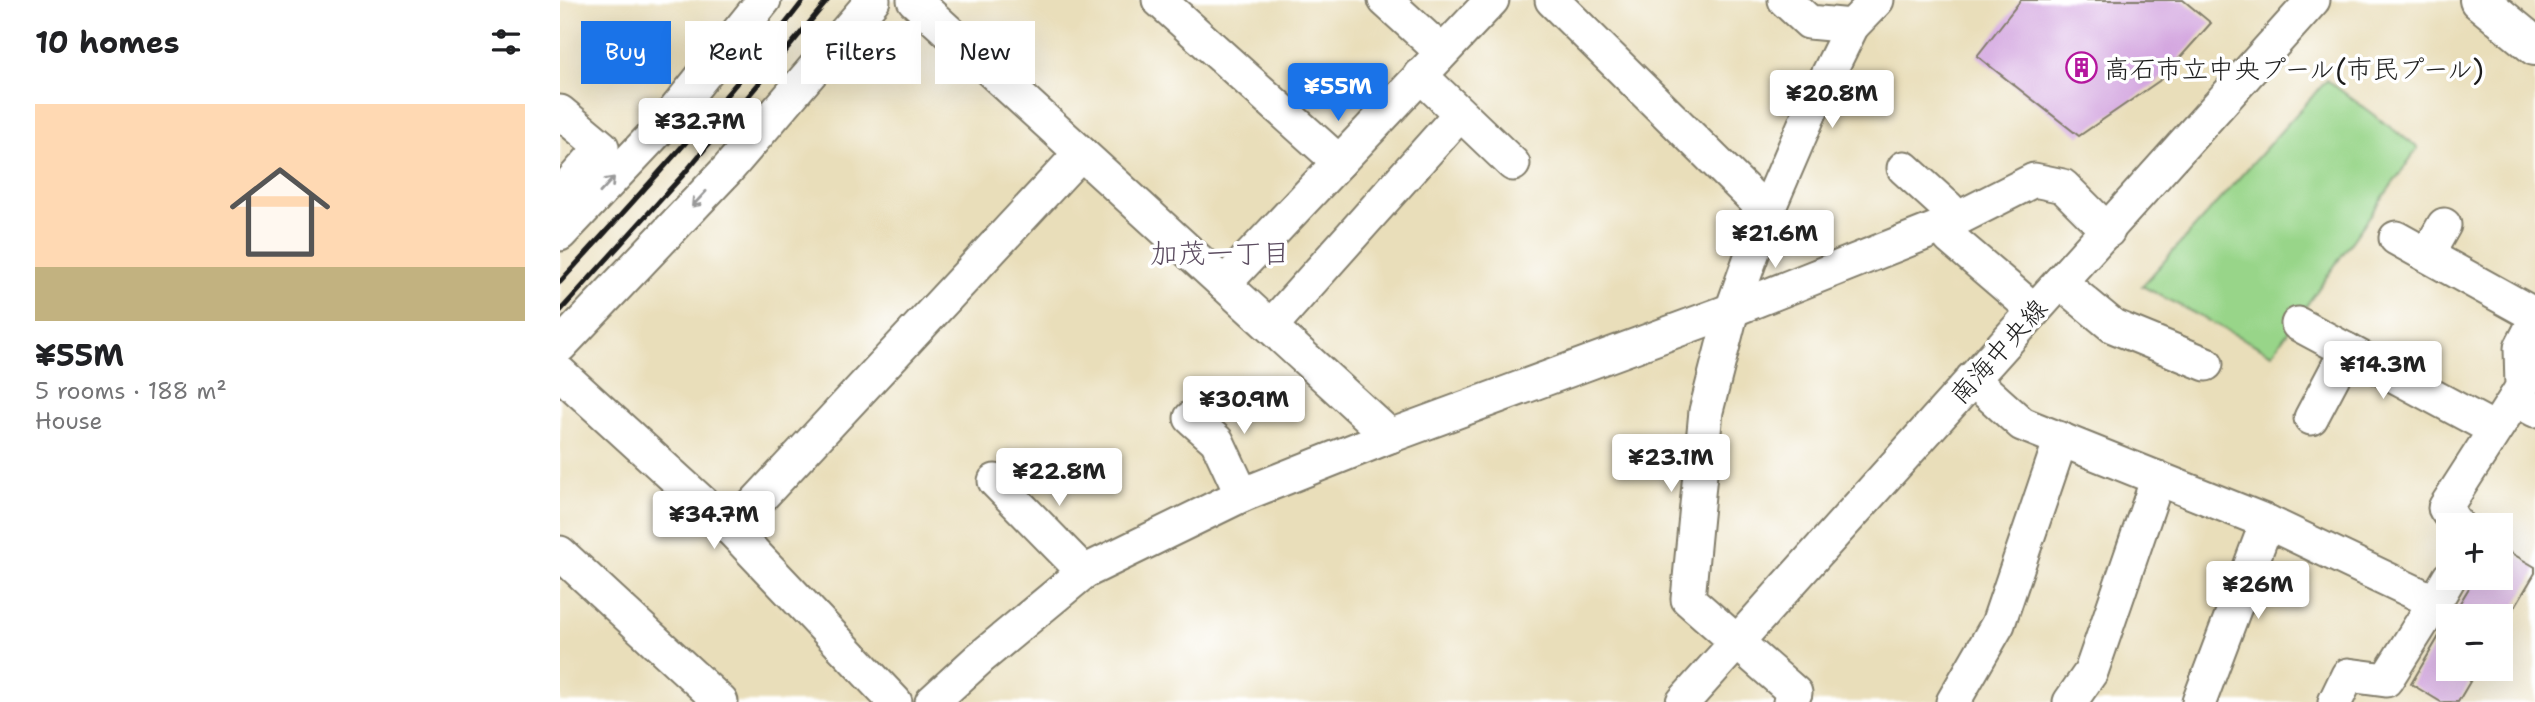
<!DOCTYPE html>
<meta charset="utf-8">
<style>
body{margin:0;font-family:"Shantell Sans","Klee One",sans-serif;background:#f2f2f2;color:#202124;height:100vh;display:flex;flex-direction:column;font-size:26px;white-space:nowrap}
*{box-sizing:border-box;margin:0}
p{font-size:23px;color:#757577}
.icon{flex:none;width:38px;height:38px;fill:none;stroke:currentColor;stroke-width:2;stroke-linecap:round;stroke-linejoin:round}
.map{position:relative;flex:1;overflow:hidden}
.side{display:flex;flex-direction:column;background:#fff;width:560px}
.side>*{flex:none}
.banner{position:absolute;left:21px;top:21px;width:665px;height:63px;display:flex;gap:14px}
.buttons{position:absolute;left:1876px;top:513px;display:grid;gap:14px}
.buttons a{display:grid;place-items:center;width:77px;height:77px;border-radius:0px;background:#fff;box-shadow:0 7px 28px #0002;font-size:35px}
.price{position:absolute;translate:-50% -60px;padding:0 16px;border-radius:7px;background:#fff;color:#222;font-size:23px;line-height:46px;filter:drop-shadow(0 2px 4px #0008)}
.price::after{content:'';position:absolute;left:50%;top:42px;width:21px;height:16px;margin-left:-10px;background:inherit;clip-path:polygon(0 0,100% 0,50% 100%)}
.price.current{background:#1a73e8;color:#fff}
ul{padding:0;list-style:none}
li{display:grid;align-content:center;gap:14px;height:371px;padding:0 35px}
li span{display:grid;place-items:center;height:217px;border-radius:0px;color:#555}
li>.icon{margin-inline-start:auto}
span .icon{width:126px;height:126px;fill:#fffc;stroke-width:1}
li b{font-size:30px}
h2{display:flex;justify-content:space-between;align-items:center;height:84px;padding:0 35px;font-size:30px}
.tag{padding:0 24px;border-radius:0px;background:#fff;box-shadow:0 7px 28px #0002;font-size:24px;line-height:63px}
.tag.current{background:#1a73e8;color:#fff}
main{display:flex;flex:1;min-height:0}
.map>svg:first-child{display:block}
</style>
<main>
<section class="side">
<h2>10 homes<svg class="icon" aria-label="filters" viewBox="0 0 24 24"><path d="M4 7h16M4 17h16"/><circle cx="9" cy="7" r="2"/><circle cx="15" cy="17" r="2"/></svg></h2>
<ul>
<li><span style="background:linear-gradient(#ffd9b3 75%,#c2b280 0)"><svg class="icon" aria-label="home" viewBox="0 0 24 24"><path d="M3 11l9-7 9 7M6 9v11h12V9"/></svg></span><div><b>¥55M</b><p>5 rooms · 188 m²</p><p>House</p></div></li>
</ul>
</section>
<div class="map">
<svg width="1975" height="702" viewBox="0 0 1975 702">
<rect width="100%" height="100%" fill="#fff"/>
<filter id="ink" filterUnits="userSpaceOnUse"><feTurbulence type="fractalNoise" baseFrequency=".0143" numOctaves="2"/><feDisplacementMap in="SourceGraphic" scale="14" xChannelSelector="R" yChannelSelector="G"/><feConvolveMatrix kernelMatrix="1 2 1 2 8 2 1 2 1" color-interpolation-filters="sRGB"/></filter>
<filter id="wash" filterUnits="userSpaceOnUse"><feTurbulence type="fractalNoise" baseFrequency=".00686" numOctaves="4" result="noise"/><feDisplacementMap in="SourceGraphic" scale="28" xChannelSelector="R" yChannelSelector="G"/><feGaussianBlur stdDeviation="1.57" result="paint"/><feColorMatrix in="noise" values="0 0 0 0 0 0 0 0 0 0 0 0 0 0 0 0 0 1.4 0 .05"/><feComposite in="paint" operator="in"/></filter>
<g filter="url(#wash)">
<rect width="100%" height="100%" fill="#e9deba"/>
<polygon fill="#98d589" stroke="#5a7852" stroke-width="2" points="1767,80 1858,148 1712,354 1582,286"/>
<g id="blocks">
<g fill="#d4a7e0">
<polygon points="1461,0 1623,0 1651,23 1599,81 1519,136 1417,56"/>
<polygon points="1941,547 1975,567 1975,573 1941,630 1941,616 1892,616 1915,578 1941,578"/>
<polygon points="1888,621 1888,668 1918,668 1898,702 1881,702 1851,684"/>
</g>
</g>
</g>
<g filter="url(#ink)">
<use href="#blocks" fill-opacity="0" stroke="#827d6b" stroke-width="2"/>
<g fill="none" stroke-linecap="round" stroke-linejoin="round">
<defs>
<g id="minor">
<polyline points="354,0 830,436"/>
<polyline points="599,0 779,162"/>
<polyline points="825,0 882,52"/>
<polyline points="992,0 1207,212"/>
<polyline points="1225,0 1249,22 1292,26"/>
<polyline points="860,75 953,164"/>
<polyline points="0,112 42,147 0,195"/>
<polyline points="1344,168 1388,208 1390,238 1474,310"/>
<polyline points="0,234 105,123 204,0"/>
<polyline points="1836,238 1975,315"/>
<polyline points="1867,255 1884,225"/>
<polyline points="1500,282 1553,326 1646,364"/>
<polyline points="664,284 932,0"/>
<polyline points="1738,324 1934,429"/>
<polyline points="711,326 900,114"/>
<polyline points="0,346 168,169 313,0"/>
<polyline points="0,373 171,529 335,702"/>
<polyline points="1412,379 1462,424 1707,522 1875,602 1889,578"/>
<polyline points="1955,399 1962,387 1961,348 1975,321"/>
<polyline points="631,418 657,441 682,495"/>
<polyline points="1751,418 1787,350"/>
<polyline points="435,481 524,572"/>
<polyline points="1897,525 1885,508 1955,399 1975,410"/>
<polyline points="171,529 521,153"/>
<polyline points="0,553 161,702"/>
<polyline points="372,702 420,658 524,572 682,495 830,436 1172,310 1383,226 1474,180 1503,186 1548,231"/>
<polyline points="1123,702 1753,0"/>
<polyline points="1230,702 1235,693 1128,599 1146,411 1172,310 1207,212 1253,105 1292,26 1317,0"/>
<polyline points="1393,702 1438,624 1501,439"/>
<polyline points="1510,702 1531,672 1598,478"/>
<polyline points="1639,702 1707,522"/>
<polyline points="1775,702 1788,675 1826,680 1875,602"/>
</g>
<polyline id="major" points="1919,0 1975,46"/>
</defs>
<use href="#minor" stroke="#827d6b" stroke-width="37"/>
<use href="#major" stroke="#827d6b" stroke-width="42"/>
<use href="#minor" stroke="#fff" stroke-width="33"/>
<use href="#major" stroke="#fff" stroke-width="38"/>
<g stroke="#1c1c1c" stroke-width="5">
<path d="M0,282C84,190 168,98 244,0"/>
<polyline points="0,311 123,175 268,0"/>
</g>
</g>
<defs><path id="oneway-shaft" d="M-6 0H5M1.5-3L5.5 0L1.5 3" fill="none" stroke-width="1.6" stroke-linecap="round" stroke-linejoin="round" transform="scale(1.75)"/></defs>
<g stroke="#999">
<use href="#oneway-shaft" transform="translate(47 185) rotate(-47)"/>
<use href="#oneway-shaft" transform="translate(139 199) rotate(133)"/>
</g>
</g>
<defs>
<symbol id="building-ring" viewBox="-11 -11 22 22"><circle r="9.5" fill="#fff" stroke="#b5179e" stroke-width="1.5"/><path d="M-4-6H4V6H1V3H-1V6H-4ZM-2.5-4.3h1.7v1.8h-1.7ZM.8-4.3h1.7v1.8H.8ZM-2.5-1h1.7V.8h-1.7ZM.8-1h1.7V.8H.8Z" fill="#b5179e"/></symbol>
</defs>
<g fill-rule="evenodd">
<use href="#building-ring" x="1504" y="50" width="35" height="35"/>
</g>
<g text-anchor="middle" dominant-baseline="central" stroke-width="7" stroke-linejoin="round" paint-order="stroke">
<g font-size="26" fill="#1c1c1c" stroke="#fff" text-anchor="start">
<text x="1544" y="68">高石市立中央プール(市民プール)</text>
</g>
<g font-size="26" fill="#1c1c1c" stroke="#fff">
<text transform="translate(1438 351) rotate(-48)">南海中央線</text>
</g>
<g font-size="28" fill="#5c4d61" stroke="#fff">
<text x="660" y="253">加茂一丁目</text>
</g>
</g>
</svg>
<div class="buttons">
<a>+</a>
<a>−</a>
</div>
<b class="price current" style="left:778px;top:123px">¥55M</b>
<b class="price" style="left:1272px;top:130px">¥20.8M</b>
<b class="price" style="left:140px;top:158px">¥32.7M</b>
<b class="price" style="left:1215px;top:270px">¥21.6M</b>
<b class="price" style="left:1823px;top:401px">¥14.3M</b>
<b class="price" style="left:684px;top:436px">¥30.9M</b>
<b class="price" style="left:1111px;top:494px">¥23.1M</b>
<b class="price" style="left:499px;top:508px">¥22.8M</b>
<b class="price" style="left:154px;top:551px">¥34.7M</b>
<b class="price" style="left:1698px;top:621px">¥26M</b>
<div class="banner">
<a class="tag current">Buy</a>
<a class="tag">Rent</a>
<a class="tag">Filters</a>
<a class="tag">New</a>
</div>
</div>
</main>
